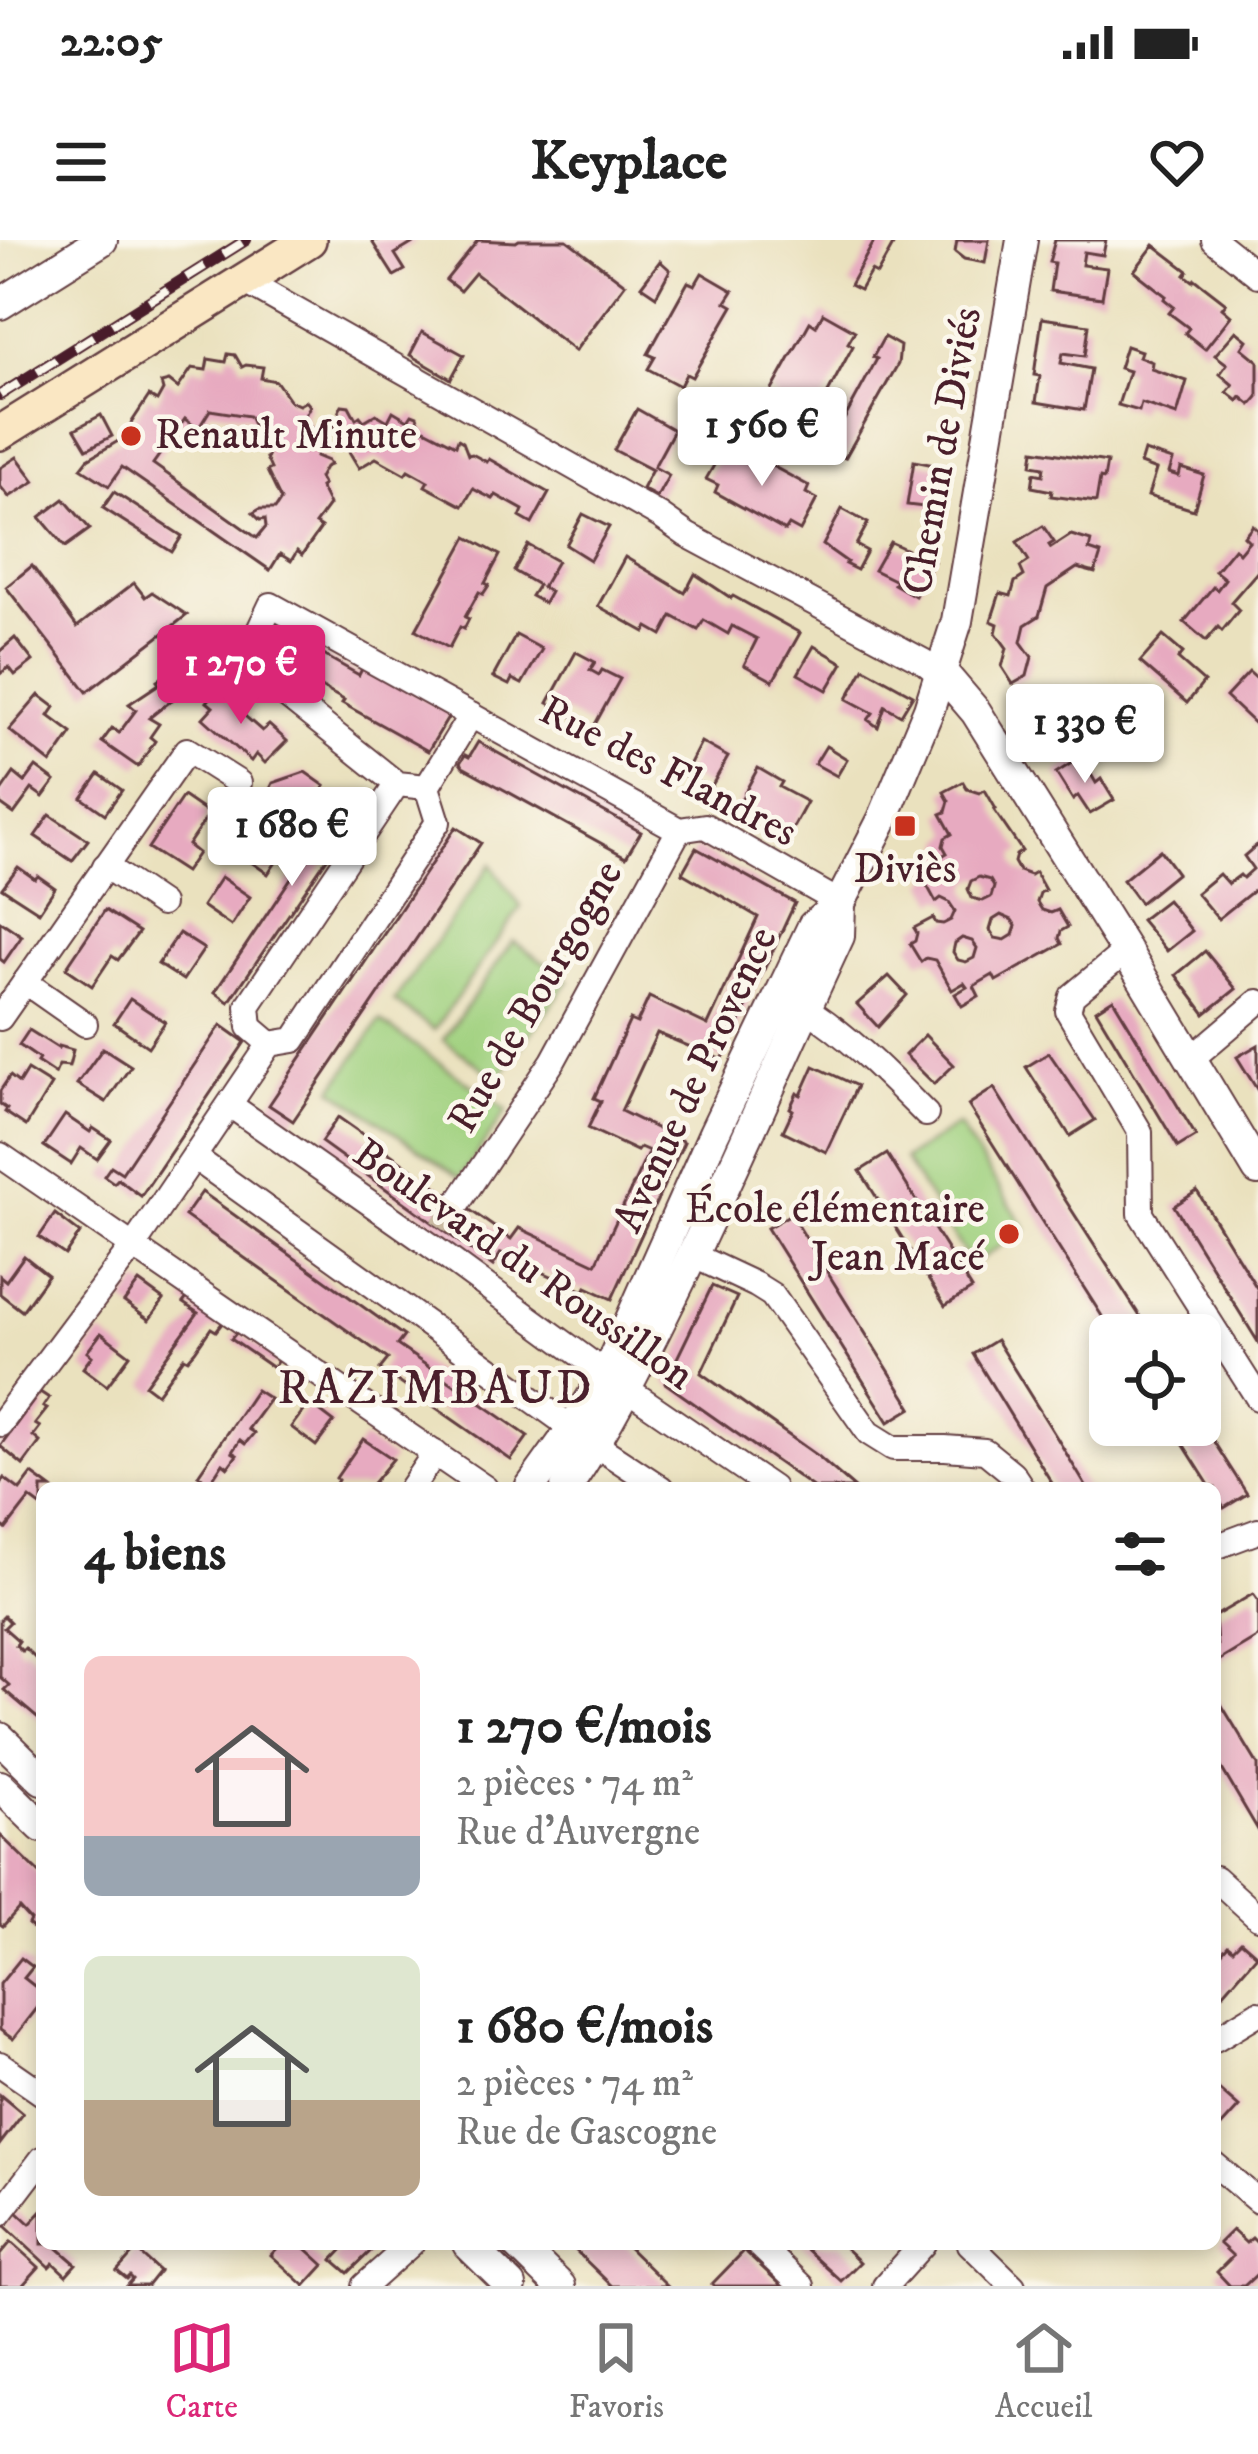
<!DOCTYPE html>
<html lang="fr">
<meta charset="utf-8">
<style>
body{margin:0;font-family:"IM FELL DW Pica",serif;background:#f2f2f2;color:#222;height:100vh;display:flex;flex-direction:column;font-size:45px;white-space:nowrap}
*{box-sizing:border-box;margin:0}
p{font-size:39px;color:#767676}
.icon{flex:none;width:66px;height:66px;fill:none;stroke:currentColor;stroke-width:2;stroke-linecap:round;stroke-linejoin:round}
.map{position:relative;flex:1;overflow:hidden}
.drawer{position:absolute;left:36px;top:1242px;width:1185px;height:768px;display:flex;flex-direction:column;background:#fff;border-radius:18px;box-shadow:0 6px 18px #0003}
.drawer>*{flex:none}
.tools{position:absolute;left:1089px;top:1074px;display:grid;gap:24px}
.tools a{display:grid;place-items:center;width:132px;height:132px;border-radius:18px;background:#fff;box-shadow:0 6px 18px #0003;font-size:60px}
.price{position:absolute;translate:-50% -102px;padding:0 27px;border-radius:12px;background:#fff;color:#222;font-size:39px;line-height:78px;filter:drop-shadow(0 3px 6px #0008)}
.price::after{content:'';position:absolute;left:50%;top:72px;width:36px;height:27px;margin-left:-18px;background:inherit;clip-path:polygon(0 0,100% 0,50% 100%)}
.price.selected{background:#db2777;color:#fff}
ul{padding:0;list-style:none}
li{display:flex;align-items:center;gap:36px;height:300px;padding:0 48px}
li span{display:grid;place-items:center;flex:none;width:336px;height:240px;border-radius:18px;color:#555}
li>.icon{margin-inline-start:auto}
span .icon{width:144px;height:144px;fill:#fffc;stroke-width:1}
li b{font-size:51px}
h2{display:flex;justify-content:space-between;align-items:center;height:144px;padding:0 48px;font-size:51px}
.status{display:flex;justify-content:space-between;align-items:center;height:84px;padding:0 60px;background:#fff;direction:ltr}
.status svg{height:33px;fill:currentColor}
header{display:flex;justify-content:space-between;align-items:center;height:156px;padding:0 48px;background:#fff;font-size:54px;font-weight:700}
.tabs{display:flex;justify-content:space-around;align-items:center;height:168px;border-top:3px solid #e0e0e0;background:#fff;font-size:33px;color:#767676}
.tabs a{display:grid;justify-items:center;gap:6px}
.tabs .selected{color:#db2777}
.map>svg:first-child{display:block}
</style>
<div class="status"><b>22:05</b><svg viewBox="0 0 49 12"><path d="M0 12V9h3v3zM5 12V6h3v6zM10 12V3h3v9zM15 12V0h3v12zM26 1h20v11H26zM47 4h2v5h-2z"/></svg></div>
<header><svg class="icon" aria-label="menu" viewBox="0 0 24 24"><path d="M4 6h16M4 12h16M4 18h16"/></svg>Keyplace<svg class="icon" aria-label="heart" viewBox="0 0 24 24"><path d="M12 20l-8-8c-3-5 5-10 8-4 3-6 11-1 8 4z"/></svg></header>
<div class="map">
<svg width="1258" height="2046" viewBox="0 0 1258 2046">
<rect width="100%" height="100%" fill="#fbf7ec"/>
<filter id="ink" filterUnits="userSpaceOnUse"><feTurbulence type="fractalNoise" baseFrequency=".00833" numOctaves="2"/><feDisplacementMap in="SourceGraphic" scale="24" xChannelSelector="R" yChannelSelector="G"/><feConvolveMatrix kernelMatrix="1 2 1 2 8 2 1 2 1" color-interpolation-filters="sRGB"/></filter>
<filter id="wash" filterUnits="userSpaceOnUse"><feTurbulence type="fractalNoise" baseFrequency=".004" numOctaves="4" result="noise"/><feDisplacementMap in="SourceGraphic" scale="48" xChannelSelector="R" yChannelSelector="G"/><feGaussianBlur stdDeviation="2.7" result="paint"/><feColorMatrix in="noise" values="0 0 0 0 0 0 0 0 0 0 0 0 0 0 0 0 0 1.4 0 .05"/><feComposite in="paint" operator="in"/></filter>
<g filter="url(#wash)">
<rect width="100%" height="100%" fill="#eae1be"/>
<g fill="#a1d180" stroke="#767856" stroke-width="3">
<polygon points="491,624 521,667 434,790 394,761"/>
<polygon points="513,701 569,740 498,839 443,800"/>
<polygon points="380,781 507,870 460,938 333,849"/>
<polygon points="958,885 1026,989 972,1025 904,919"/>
</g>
<g id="blocks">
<g fill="#e7aac0" fill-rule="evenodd">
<polygon points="371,0 418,0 395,14 405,30 394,36"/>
<polygon points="478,0 516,2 519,0 567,0 625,44 575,111 475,33 460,51 446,40"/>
<polygon points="875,0 896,0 877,34 871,31 860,50 850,45"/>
<polygon points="957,0 989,0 985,23 964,19 955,12"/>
<polygon points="1055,0 1106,0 1103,15 1084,12 1082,25 1107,28 1102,58 1050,51 1054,23 1049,22"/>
<polygon points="1154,5 1188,31 1185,35 1193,41 1195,39 1226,63 1222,68 1231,76 1205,109 1185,93 1189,88 1169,73 1174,67 1164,59 1166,56 1134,31"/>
<polygon points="660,21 670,30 656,56 641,46"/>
<polygon points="702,33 733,51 726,62 733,66 692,137 686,134 680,146 648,129 655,117 648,114 688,42 695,45"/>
<polygon points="823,73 855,91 848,103 853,106 815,177 808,174 802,184 771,167 777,156 771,152 810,82 816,86"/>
<polygon points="1042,78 1089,85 1085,116 1063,113 1061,123 1091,129 1084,170 1036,162 1040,136 1034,135"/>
<polygon points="1236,91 1247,100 1242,108 1258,121 1258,157 1251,165 1241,157 1238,161 1227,152 1233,145 1220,134 1227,124 1215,115"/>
<polygon points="422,92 464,115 451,139 410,115"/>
<polygon points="884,97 900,106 898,124 845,218 828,209 877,119 873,117"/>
<polygon points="1126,106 1141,111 1139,117 1152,122 1151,129 1187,141 1177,175 1141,163 1139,171 1118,165 1129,131 1119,128"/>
<path d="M228,114L235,115L242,127L246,125L263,127L261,138L276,141L290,161L299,165L306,161L310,166L304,177L315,194L309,197L317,212L316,216L328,221L330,225L325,227L319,238L323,245L320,247L329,265L315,284L321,288L302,315L297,311L291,321L280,314L270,330L122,227L109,246L81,228L88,219L120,200L149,156L157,161L163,150L161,143L169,141L178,148L192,128L206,130L208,119L226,122ZM210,170L249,176L268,217L266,218L271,229L267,231L281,260L275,269H260L253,273L260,280L265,279L266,287L257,298L153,224L185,179L198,189Z"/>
<polygon points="342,165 349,166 356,179 360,176 364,181 376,174 388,181 393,171 408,180 412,174 417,176 422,190 425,189 456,205 458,199 463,202 468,215 472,214 487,222 489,219 549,253 532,284 520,277 523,270 496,255 493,259 473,249 463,266 425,246 428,241 408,230 405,234 376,218 359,228 333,185 343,180 339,171"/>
<polygon points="637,169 674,190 654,227 669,235 657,257 642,249 652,230 614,210"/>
<polygon points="101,175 112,196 87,209 75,189"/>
<polygon points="724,208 735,214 739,208 809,246 806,253 817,259 800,291 789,285 785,291 715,252 718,245 706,239"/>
<polygon points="1034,210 1107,222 1104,239 1100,238 1096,262 1051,256 1052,251 1032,247 1034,233 1043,235 1044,227 1032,225"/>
<polygon points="1144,211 1173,220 1169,233 1179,236 1181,228 1204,235 1194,270 1148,256 1156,230 1140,224"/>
<polygon points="17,217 35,241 9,257 0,246 0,228"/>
<polygon points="914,221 949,228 941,269 907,265"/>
<polygon points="114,252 182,296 172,312 103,268"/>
<polygon points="64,259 90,289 65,307 40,277"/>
<polygon points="842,269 868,283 856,305 867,311 857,330 845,324 847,322 823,305"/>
<polygon points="583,274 609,287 590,320 566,305"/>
<polygon points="1253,285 1258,290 1258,331 1231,362 1239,370 1222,391 1218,387 1206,401 1184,382 1213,347 1217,350 1225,339 1215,331 1234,308 1239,313 1249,301 1244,296"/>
<polygon points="1043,286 1054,302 1049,305 1051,308 1071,295 1091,301 1089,310 1101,314 1095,333 1077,328 1047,348 1039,376 1025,385 1021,402 1032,417 1027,436 1013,444 1002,427 1007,408 996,393 998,384 991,381 1000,353 1011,356 1015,342 1024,336 1020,327 1029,321 1017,302"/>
<polygon points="467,297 500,315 485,343 489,345 483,354 479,352 465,377 469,379 464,389 460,387 449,408 416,390"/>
<polygon points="890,302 934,322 915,356 894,344 896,341 874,330"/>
<polygon points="528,305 557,321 542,347 550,352 544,363 531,356 538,345 514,331"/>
<polygon points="625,317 685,353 695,334 731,358 733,356 800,393 773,441 744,425 757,399 732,386 728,394 704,380 698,390 672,376 662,395 648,387 645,392 598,366"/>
<polygon points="32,326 77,387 134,343 145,357 152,352 187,375 87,452 6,347"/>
<polygon points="274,387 359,435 364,425 451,473 428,511 342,463 344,460 260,413"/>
<polygon points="516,395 542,409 522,444 512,439 509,445 493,437"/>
<polygon points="1163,396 1183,413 1178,419 1204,442 1187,463 1140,422"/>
<polygon points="15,398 33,421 15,435 9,427 0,434 0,411"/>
<polygon points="814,406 843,423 827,450 798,434"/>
<polygon points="576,412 595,422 590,430 599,435 602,430 620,439 593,488 548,463"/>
<polygon points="864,428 913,455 901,475 885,466 878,487 868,480 873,473 847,459"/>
<polygon points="172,430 184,447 174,454 176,457 149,478 159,484 150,497 155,501 138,527 102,502 112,488 119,493 136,470 129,464 159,444 157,441"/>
<polygon points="1249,432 1258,440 1258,487 1226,457"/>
<polygon points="223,443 247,465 241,472 247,478 262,491 269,485 287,501 265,523 256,514 251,521 203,478 213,467 207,462"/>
<polygon points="39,455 55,467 49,476 72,493 51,523 9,490"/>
<polygon points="478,502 641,592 626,617 463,527 460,523 465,515 469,517"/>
<polygon points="701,502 728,517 711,547 684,535"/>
<polygon points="826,506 847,519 837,536 815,524"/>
<polygon points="1081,517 1096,543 1101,539 1114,560 1090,574 1078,556 1073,560 1056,533"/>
<polygon points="36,527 55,541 43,557 32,549 14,574 0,564 0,553 14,533 25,542"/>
<polygon points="758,528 782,542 779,547 807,562 790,593 738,565"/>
<polygon points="305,532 325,546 305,575 269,551 273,543"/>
<polygon points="99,534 122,550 105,574 82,558"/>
<path d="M963,542L967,549L979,553L985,550L996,569L994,570L1022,611L1016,615L1014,622L1019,631L1030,635L1035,632L1045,650L1040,653L1037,662L1042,670L1051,673L1058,670L1068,687L1061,691L1059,698L1062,704L996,741L993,735L974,746L979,756L962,766L955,754L967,747L964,743L952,750L935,720L926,718L921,722L910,704L915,701L917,693L914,688L933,678L936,683L943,684L951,680L955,671L949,662L941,658L936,662L925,642L929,640L931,629L928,624L947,613L943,606L945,598L952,594L941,574L946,572L949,561L944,552ZM979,637L990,640L994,647L991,657L983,661L972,658L968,649L971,641ZM1001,675L1012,680L1016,686L1013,695L1005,700L995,698L990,690L993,680ZM962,698L972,701L977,708L974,718L966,722L958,720L953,712L955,703Z"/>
<polygon points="347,553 364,564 229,762 227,761 215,752 319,596 310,605 295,595 299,587 305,578 310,577 325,587"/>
<polygon points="183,556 209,574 188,605 198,613 185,632 148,608"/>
<polygon points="50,575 88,600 72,621 35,596"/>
<polygon points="260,577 292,599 268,634 237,612"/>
<polygon points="456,587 481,603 293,881 269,865"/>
<polygon points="1258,604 1258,647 1218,679 1196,653 1219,634 1228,644 1240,635 1243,638 1253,629 1244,616"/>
<polygon points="696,608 795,663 722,820 657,793 621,871 684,902 612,1059 586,1047 584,1051 501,1013 493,1026 321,902 338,877 511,999 519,988 596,1024 649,911 640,907 637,911 588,888 601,861 594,858 601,843 630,780 637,783 649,757 708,785 758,677 682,633"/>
<polygon points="1160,610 1177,633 1140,663 1123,640"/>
<polygon points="18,627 35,639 38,636 55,648 39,672 2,648"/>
<polygon points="221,637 250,657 231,686 202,666"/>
<polygon points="1167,660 1192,691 1167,711 1141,680"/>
<polygon points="105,670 139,692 118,720 112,716 92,746 66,728"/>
<polygon points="0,681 22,696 4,722 0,719"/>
<polygon points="179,693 204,709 183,740 158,724"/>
<polygon points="1205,711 1236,749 1205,774 1176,735"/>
<polygon points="889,736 907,755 878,787 857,764"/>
<polygon points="130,759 165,782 148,807 114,783"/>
<polygon points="1113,759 1196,896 1178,907 1096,770"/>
<polygon points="221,785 245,802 141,956 118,939 114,943 104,936 111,926 122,933"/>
<polygon points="29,790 58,808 59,806 73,810 69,826 59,825 55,834 37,822 39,819 19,805"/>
<polygon points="925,795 954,825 934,844 905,815"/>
<polygon points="1258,805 1258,851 1237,817"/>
<polygon points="103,808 131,826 106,862 77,844"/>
<polygon points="1049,813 1095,880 1070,896 1026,827"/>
<polygon points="814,826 857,846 826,912 783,891 793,870 790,868 797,853 801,855"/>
<polygon points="27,830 51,845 26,886 5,872 7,869 0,864 0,851 10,836 19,843"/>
<polygon points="994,848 1044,927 1152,1095 1114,1095 1079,1040 968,865"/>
<polygon points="65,875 90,892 93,888 111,900 97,919 81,908 71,924 44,906"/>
<polygon points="887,914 972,1049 945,1066 860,931"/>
<polygon points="1197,951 1258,1050 1258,1102 1174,966"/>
<polygon points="202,952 404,1096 397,1105 528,1196 511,1220 380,1129 388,1119 185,976"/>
<polygon points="55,974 80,993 65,1015 39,997"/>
<polygon points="791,974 912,1168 889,1182 767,988"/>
<polygon points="24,1016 48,1035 22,1071 0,1054 0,1036 6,1041"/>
<polygon points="139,1042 164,1060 149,1080 124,1062"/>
<polygon points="712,1046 737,1057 701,1133 818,1216 855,1248 814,1248 665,1143"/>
<polygon points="187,1058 223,1082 216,1091 211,1088 195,1111 188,1119 184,1117 157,1154 145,1145 198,1073 183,1063"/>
<polygon points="237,1092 278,1120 273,1128 231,1099"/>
<polygon points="101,1093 130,1115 107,1146 83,1128 92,1116 87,1112"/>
<polygon points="996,1100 1057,1198 1087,1248 1055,1248 973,1114"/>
<polygon points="256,1150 270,1159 248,1189 254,1193 245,1204 240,1200 232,1212 237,1215 228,1227 223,1223 210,1243 198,1235"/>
<polygon points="40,1152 49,1158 43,1167 47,1169 35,1184 40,1187 33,1196 40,1202 23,1225 0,1206"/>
<polygon points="309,1163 334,1182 316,1206 291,1187"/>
<polygon points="1200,1180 1247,1254 1224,1268 1215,1254 1215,1248 1211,1248 1171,1185 1200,1185"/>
<polygon points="363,1199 393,1219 369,1248 333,1248 338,1240 336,1238"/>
<polygon points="32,1234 51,1248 42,1248 42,1267 30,1258 6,1289 0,1284 0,1244 4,1238 20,1250"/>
<polygon points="1253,1354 1258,1361 1258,1397 1215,1423 1217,1406 1215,1376"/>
<polygon points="4,1376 10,1382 4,1388 19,1401 16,1405 22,1411 25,1408 36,1419 39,1415 42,1418 42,1482 4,1450 9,1445 0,1437 0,1380"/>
<polygon points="1215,1454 1258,1525 1258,1590 1215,1517"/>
<polygon points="0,1595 42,1636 42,1691 38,1687 35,1690 28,1684 30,1680 19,1668 3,1686 0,1684"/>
<polygon points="1241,1701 1257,1715 1215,1763 1215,1728 1218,1725 1215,1720 1228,1705 1233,1709"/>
<polygon points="21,1718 33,1727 24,1738 42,1752 42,1762 13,1799 0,1790 0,1744"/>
<polygon points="1215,1846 1239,1867 1219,1889 1215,1886"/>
<polygon points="0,1855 23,1874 0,1904"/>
<polygon points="42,1971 42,2004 53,2004 76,2024 66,2035 53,2023 49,2027 5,1986 17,1972 30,1984"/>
<polygon points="1232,1990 1246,2003 1252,1998 1258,2004 1258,2033 1244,2046 1230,2046 1217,2032 1233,2016 1219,2003"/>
<polygon points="11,2002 39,2027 22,2046 0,2046 0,2015"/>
<polygon points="281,2004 301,2004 324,2025 305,2046 271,2015"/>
<polygon points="348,2004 378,2004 348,2033 333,2020"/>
<polygon points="569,2004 625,2004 668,2046 612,2046"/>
<polygon points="801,2004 841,2004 860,2022 841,2041"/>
<polygon points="136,2010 159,2031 147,2046 127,2046 133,2039 130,2036 127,2039 117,2031"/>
<polygon points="745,2010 747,2013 782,2046 714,2046 712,2044"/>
</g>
</g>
</g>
<g filter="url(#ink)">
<use href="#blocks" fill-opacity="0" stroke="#623c41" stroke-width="3"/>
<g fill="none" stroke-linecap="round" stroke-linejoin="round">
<polyline stroke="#cabaa1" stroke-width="24" stroke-dasharray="24 12" stroke-linecap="butt" points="441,988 458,963"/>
<defs>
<g id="minor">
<polyline points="1214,0 1258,35"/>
<polyline points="244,41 660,276 687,295 923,421 939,434"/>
<polyline points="397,544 244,422 271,365 679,590 705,586 840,663"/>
<polyline points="427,547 471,475"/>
<polyline points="105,626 161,664"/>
<polyline points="1126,711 1072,756 1068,771 1140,892 1141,974 1258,1158"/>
<polyline points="25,742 85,784"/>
<path d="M805,768C851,797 888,836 926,874"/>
<polyline points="0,778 187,510 239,543"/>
<polyline points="1191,819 1258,762"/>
<polyline points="230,865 430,1005 627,1149 772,1248"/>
<polyline points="0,915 485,1248"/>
<polyline points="194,917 596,1205 661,1248"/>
<polyline points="458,963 553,821 679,590"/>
<polyline points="692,1015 756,1045 772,1055 869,1193 893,1208 945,1208 985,1211 1012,1233 1022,1248"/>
<polyline points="0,1184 134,1005 270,804 294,800 438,582 427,547 397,544 248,766 250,787 270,804"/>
<polyline points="411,1248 435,1213"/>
<polyline points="1215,1307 1258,1291"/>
<polyline points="1215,1638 1258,1677"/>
<polyline points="1215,1799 1258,1773"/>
<polyline points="0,1824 42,1853"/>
<polyline points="1215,1925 1258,1961"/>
<polyline points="0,1974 42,1919"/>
<polyline points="758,2004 802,2046"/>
<polyline points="970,2004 1013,2046"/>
<polyline points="364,2046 411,2004"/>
<polyline points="885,2046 923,2004"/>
</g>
<g id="tertiary">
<polyline points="0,64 102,0"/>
<polyline points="939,434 947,438 976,472 1126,711 1258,930"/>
<polyline points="530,1248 573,1188 607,1133 714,893 813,686 840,663 883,579 929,469 957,381 1022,0"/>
<path d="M566,1248C608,1187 640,1122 673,1055C731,937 783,815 839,696L840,663"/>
<polyline points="0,1498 42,1539"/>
<polyline points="0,1546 42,1587"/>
<polyline points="468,2004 511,2046"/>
<polyline points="517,2004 560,2046"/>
</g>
<polyline id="secondary" points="0,193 309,0"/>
</defs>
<use href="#minor" stroke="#623c41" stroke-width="28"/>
<use href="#tertiary" stroke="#623c41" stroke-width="34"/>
<use href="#secondary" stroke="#623c41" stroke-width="38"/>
<use href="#minor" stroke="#fff" stroke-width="24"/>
<use href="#tertiary" stroke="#fff" stroke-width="30"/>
<use href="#secondary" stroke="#fae7c3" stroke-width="33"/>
<defs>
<polyline id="rail" points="0,155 246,0"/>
</defs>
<use href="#rail" stroke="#4a1f2b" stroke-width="12"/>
<use href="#rail" stroke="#fbf7ec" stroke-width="8" stroke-dasharray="22" stroke-linecap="butt"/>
</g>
</g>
<g fill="#c8321e" stroke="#fbf7ec" stroke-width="4.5">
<circle cx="131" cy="196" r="12"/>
<rect x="893" y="574" width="24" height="24" rx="6"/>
<circle cx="1009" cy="994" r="12"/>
</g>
<g text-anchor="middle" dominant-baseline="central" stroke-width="9" stroke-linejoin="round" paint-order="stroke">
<g font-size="42" fill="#4a1f2b" stroke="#fbf7ec" text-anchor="start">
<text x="155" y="196">Renault Minute</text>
<text x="905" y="630" text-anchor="middle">Diviès</text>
<text x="985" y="970" text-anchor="end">École élémentaire<tspan x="985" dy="48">Jean Macé</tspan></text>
</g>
<g font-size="42" fill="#4a1f2b" stroke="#fbf7ec">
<text transform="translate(943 211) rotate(-80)">Chemin de Diviés</text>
<text transform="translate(668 532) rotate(27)">Rue des Flandres</text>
<text transform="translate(536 757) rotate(-60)">Rue de Bourgogne</text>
<text transform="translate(696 840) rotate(-65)">Avenue de Provence</text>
<text transform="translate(523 1025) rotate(35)">Boulevard du Roussillon</text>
</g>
<g font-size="48" letter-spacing="3" fill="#4a1f2b" stroke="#fbf7ec">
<text x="436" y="1149">RAZIMBAUD</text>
</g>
</g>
</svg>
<div class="tools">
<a><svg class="icon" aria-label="locate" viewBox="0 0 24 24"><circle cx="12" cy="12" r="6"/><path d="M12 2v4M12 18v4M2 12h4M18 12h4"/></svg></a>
</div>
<b class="price" style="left:762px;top:249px">1 560 €</b>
<b class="price selected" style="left:241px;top:487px">1 270 €</b>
<b class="price" style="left:1085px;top:546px">1 330 €</b>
<b class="price" style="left:292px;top:649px">1 680 €</b>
<section class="drawer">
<h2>4 biens<svg class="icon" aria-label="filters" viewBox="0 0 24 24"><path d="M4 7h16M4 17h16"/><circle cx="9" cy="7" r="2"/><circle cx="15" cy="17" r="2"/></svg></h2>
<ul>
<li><span style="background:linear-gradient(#f6c9c9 75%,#9aa5b1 0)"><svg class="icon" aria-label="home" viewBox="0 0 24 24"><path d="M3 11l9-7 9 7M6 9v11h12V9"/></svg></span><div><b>1 270 €/mois</b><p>2 pièces · 74 m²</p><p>Rue d'Auvergne</p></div></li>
<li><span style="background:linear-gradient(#dfe7d0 60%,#b9a48a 0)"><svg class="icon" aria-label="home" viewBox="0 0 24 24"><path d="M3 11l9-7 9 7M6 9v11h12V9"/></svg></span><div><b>1 680 €/mois</b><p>2 pièces · 74 m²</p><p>Rue de Gascogne</p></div></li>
</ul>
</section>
</div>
<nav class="tabs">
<a class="selected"><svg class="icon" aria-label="map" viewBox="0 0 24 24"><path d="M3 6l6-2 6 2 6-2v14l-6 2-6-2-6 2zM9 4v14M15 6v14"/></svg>Carte</a>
<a><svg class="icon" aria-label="saved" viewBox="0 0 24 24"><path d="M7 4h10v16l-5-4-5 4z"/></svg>Favoris</a>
<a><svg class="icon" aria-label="home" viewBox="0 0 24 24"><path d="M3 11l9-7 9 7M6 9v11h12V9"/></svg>Accueil</a>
</nav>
